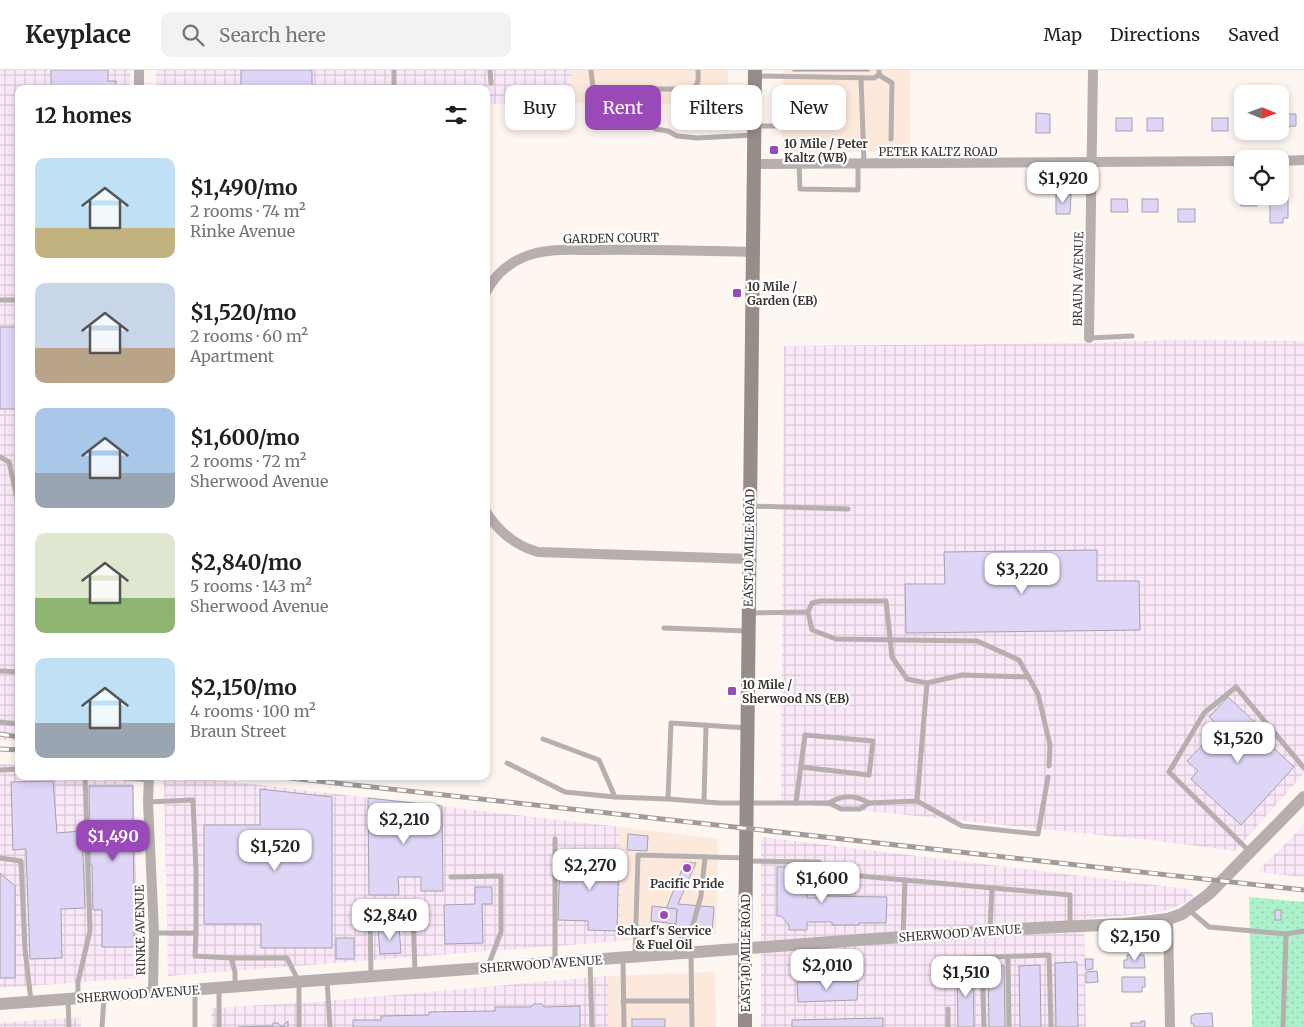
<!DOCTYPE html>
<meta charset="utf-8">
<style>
body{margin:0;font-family:Merriweather,serif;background:#f2f2f2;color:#202124;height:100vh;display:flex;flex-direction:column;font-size:19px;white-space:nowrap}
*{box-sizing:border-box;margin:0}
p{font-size:16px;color:#757577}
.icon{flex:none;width:28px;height:28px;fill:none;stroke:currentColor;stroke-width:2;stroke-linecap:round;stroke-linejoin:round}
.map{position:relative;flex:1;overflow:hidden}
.sheet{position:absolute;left:15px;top:15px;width:475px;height:695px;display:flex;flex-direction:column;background:#fff;border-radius:10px;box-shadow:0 2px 8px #0003}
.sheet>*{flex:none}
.guide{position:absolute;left:505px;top:15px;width:475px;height:45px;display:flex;gap:10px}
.needle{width:32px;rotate:91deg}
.buttons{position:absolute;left:1234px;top:15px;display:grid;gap:10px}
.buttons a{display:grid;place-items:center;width:55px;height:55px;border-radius:10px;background:#fff;box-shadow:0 2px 8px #0003;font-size:25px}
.price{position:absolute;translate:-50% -42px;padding:0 11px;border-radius:10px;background:#fff;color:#222;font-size:16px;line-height:32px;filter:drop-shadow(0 1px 2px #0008)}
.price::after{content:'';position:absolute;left:50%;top:30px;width:15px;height:11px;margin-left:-8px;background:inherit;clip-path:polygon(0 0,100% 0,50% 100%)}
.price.on{background:#9949b8;color:#fff}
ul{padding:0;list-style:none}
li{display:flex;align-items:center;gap:15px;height:125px;padding:0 20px}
li span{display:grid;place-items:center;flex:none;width:140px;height:100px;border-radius:10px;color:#555}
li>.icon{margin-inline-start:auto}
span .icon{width:60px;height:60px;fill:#fffc;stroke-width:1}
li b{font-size:21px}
h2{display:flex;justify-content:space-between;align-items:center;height:60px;padding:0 20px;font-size:21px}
.chip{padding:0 18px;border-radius:10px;background:#fff;box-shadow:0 2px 8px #0003;font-size:18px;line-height:45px}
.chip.on{background:#9949b8;color:#fff}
header{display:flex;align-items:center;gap:30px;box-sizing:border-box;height:70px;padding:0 25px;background:#fff;border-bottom:1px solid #e0e0e0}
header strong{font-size:24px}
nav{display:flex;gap:28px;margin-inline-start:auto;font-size:18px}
.search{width:350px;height:45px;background:#f2f2f2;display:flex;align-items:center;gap:12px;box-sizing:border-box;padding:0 18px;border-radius:10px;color:#757577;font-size:19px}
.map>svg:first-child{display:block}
</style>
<header>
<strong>Keyplace</strong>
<div class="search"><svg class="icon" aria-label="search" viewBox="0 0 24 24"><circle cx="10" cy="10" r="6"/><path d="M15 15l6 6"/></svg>Search here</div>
<nav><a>Map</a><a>Directions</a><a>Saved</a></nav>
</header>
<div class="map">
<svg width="1304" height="957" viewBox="0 0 1304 957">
<defs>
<pattern id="industrial-grid" width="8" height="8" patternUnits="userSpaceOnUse" patternTransform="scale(1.25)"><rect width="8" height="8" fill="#fae7f7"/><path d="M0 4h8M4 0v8" fill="none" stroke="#d7c7d4"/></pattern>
<pattern id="park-dots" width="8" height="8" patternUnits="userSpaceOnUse" patternTransform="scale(1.25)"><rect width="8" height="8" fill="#acf1cb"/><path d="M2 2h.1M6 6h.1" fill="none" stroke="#95cfaf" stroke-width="1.8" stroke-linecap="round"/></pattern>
</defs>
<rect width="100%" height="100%" fill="#fdf6f1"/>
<g fill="#fce9dc">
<polygon points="571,0 728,0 727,35 571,32"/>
<polygon points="783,0 910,0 910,81 782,83"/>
<polygon points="620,757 718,769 716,864 620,871"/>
<polygon points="715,902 716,957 608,957 608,906"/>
</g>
<g fill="url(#industrial-grid)">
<polygon points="0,0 130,0 130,19 19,19 19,671 0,670"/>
<polygon points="156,0 571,0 571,32 486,34 486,19 156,19"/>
<polygon points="1169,270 1304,271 1304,703 1235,781 1159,771 781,732 784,276 1095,273"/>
<polygon points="0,694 19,695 19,706 116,706 133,709 139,908 0,918"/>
<polygon points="164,706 183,706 620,757 620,871 168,906"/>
<polygon points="1304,755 1304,807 1257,802"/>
<polygon points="761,767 1188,819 1195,828 1170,839 1154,843 1084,849 1086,957 761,957"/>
<polygon points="608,906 608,957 212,957 211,938 315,932"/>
<polygon points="81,947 81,957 0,957 0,953"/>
</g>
<polygon fill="url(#park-dots)" points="1249,827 1304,832 1304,957 1252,957"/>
<g fill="#dfd6f7" stroke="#a4a1ad">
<polygon points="51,0 108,0 108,11 116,11 116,19 51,19"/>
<rect x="241" y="0" width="71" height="19"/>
<rect x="793" y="0" width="76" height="1"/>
<polygon points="1036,43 1050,44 1050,63 1036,63"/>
<polygon points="1280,44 1296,44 1296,56 1280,57"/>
<rect x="1116" y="48" width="16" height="13"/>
<rect x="1147" y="48" width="16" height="13"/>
<rect x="1212" y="48" width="16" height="13"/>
<polygon points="1280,118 1288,118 1288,148 1283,148 1283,153 1270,153 1270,126 1280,126"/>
<polygon points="1241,123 1242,123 1242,126 1257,126 1257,136 1241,136"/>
<polygon points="1056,124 1071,124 1070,144 1056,144"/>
<polygon points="1111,129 1127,129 1128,142 1111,142"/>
<rect x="1142" y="129" width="16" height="13"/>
<rect x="1178" y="139" width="17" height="13"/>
<polygon points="0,257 17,257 17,271 19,271 19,339 0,339"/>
<polygon points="1097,480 1097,511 1139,511 1140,560 906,563 905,514 945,514 944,482"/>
<polygon points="1228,627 1260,657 1256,662 1294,697 1241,755 1191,709 1198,701 1187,691 1220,657 1209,647"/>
<polygon points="53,711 57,763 82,761 85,838 61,839 62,888 30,889 26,779 13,780 11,712"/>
<polygon points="89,716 133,716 134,877 102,877 102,840 93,840 92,795 90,795"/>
<polygon points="260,719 332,727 332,878 261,878 261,854 204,854 204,755 260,755"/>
<polygon points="368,728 442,736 443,821 421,821 421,807 398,807 399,825 369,825"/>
<polygon points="628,764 648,766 647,781 627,780"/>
<polygon points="607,780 619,781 617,861 588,860 588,851 558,850 560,787 606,789"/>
<polygon points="685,792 696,793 678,834 714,837 712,862 675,859 677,840 666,839"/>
<polygon points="777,797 807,797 807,828 822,828 821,826 887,827 886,853 859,853 859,855 832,855 832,852 807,852 807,860 789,860 789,855 781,846 777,846"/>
<polygon points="0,803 15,816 15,908 0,908"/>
<polygon points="475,817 492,817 492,834 482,834 483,873 445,874 444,835 475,834"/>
<polygon points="652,836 677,839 676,854 651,851"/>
<rect x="1275" y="840" width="6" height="10"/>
<polygon points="399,857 401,883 380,884 378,859"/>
<rect x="336" y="868" width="18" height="21"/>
<polygon points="1127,885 1144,885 1145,898 1124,898 1124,890 1127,890"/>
<polygon points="1085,889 1093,889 1093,899 1086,900"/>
<polygon points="1077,892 1078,957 1056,957 1055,893"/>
<polygon points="1040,895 1041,957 1020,957 1019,896"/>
<polygon points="988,896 1004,896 1005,957 989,957"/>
<polygon points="957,899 973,899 974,957 958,957"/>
<polygon points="1097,901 1098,912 1086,913 1086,902"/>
<polygon points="1122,907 1145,907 1145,917 1142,917 1142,922 1122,922"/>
<polygon points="858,911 857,930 798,932 797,912"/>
<polygon points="534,934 542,934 544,937 580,936 580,957 353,957 353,950 381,950 381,946 429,945 429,942 495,941 495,937 531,937"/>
<polygon points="1212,943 1213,957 1194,957 1194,954 1191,954 1191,946 1194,945 1194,944"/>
<polygon points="883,948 883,957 792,957 792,950"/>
<rect x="632" y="949" width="33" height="8"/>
<polygon points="288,951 288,957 238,957 273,956 273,953 278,953 282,957"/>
<polygon points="1141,951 1145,951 1145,957 1131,957 1131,953 1141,953"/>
</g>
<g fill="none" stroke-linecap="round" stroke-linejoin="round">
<g stroke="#b6afae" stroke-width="5">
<polyline points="490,0 491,13"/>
<path d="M591,0L593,18L599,19H691C700,15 698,9 698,0"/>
<polyline points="879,5 892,13 891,69"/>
<polyline points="755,6 874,8 879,5 879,0"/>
<polyline points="861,9 864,93"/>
<polyline points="321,18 394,17 394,0"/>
<polyline points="755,56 822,56"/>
<polyline points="655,59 668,61 677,66 697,68 754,65"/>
<polyline points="799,94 800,119 858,120 858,94"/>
<polyline points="0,230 19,230"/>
<polyline points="1089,268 1132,266"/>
<polyline points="0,387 9,392 19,437"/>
<polyline points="750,436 848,439"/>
<polyline points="808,542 812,560 836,569 977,571 1019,590 1038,624 1050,675 1049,696"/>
<polyline points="664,558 748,561"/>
<polyline points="0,601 19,602"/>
<polyline points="927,613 962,605 1029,607"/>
<polyline points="0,652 19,654"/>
<polyline points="748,658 671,653 668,729 719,733 829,733 841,739 860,739 869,733 917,731 927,613 907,609 892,587 886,531 821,531 812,533 808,542 750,543"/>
<polyline points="543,669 599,690 615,727 668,729"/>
<polyline points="507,693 565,722 615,727"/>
<polyline points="0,700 19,699"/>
<polyline points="100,706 149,710"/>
<polyline points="917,731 962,756 1038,764 1048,707"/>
<polyline points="148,732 193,730 196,800 196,863 154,863"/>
<polyline points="704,732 706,655"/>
<polyline points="796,733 805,665 873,671 869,705 801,697"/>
<path d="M829,733C843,724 856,725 869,733"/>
<polyline points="1250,782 1169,702 1204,643 1236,617 1304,698"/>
<polyline points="0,788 21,791 25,879 31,931"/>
<polyline points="746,791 819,792 827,803 1070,825 1070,856"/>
<polyline points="451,807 501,806 501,862 488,896"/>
<polyline points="1189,840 1209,857 1286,864 1304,861"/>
<path d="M636,858C652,859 677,857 687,872C689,875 690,880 691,884L692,957"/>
<polyline points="990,860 992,818"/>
<polyline points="196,863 195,886 231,888 235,902 235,915"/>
<polyline points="903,867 905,810"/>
<polyline points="688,872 701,826 705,787"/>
<polyline points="635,886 638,785 746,788"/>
<polyline points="1008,887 1009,957"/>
<polyline points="231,888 287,888 299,912 299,957"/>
<polyline points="965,888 1049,885 1051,957"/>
<polyline points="982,888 984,957"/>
<polyline points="623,889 624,957"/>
<polyline points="590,891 592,957"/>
<polyline points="555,893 555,769"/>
<polyline points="371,907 370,843 413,841 415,903"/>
<polyline points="327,910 330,957"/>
<polyline points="219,918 219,957"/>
<polyline points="78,927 78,912 90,861 85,706"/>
<polyline points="68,929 69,957"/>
<polyline points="623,931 691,931"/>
<polyline points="948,939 948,957"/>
<polyline points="102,957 104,928"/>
<polyline points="195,957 195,919"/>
<polyline points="1283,957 1286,864"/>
</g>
<g stroke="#b6afae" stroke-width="10">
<polyline points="139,0 139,19"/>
<polyline points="1280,91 1304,90"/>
<polyline points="754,94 1242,91"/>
<path d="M486,222C495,205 507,194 524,187C545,178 570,180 592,180C646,179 699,181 753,182"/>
<polyline points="1089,268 1093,0"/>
<path d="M486,442C499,462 516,476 538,482L749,489"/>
<polyline points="149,706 148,732 154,863 153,923"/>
<polyline points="1168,849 1170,957"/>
</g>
<polyline stroke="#b6afae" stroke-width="12" points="0,934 858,870 1036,858 1124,854 1168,849 1182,844 1209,824 1304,727"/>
<polyline stroke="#968d8b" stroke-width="14" points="745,957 745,880 755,0"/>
<defs>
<g id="rail">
<polyline points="0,664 19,667"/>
<polyline points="0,679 19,680"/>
<polyline points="272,706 1304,820"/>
</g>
</defs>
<use href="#rail" stroke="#a29c98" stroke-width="5"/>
<use href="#rail" stroke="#fff" stroke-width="3" stroke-dasharray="9" stroke-linecap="butt"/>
</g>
<g fill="#9949b8" stroke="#fff" stroke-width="2">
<rect x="769" y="75" width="10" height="10" rx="2.5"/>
<rect x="732" y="218" width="10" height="10" rx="2.5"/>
<rect x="727" y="616" width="10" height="10" rx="2.5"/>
<circle cx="687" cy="798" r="5"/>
<circle cx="664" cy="845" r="5"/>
</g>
<g text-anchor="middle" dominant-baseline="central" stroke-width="4.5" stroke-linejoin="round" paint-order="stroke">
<g font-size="12" font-weight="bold" fill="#3a3532" stroke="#fff" text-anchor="start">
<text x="784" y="73">10 Mile / Peter<tspan x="784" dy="14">Kaltz (WB)</tspan></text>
<text x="747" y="216">10 Mile /<tspan x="747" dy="14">Garden (EB)</tspan></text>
<text x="742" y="614">10 Mile /<tspan x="742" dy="14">Sherwood NS (EB)</tspan></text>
<text x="687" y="813" text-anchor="middle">Pacific Pride</text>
<text x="664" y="860" text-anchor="middle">Scharf's Service<tspan x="664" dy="14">&amp; Fuel Oil</tspan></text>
</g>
<g font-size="12" fill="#3a3532" stroke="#fff">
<text x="938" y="81">PETER KALTZ ROAD</text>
<text transform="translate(611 168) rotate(-1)">GARDEN COURT</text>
<text transform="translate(1078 209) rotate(-89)">BRAUN AVENUE</text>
<text transform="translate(749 478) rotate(-89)">EAST 10 MILE ROAD</text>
<text transform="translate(140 860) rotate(-91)">RINKE AVENUE</text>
<text transform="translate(960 863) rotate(-4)">SHERWOOD AVENUE</text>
<text transform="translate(745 883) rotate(-90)">EAST 10 MILE ROAD</text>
<text transform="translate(541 894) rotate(-4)">SHERWOOD AVENUE</text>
<text transform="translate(138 924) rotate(-4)">SHERWOOD AVENUE</text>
</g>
</g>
</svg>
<div class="buttons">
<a><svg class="needle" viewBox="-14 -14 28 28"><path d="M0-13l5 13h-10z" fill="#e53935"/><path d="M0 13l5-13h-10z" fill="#757577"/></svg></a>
<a><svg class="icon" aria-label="locate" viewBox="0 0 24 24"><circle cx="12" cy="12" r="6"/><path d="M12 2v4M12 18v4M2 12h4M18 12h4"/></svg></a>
</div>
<b class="price" style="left:1063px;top:134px">$1,920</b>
<b class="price" style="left:1022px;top:525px">$3,220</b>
<b class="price" style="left:1238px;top:694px">$1,520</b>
<b class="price" style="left:404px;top:775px">$2,210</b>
<b class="price on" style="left:113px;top:792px">$1,490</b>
<b class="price" style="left:275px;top:802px">$1,520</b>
<b class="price" style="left:590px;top:821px">$2,270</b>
<b class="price" style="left:822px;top:834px">$1,600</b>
<b class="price" style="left:390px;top:871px">$2,840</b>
<b class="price" style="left:1135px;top:892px">$2,150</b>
<b class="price" style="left:827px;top:921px">$2,010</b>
<b class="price" style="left:966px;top:928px">$1,510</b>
<div class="guide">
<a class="chip">Buy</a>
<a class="chip on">Rent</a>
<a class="chip">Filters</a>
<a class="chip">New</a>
</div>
<section class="sheet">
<h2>12 homes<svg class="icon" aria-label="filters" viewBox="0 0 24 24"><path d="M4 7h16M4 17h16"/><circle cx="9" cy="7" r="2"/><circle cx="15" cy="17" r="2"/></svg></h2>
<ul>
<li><span style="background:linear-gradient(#bfe0f5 70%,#c2b280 0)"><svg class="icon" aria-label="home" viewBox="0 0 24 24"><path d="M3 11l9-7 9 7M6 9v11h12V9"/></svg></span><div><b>$1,490/mo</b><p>2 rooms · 74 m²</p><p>Rinke Avenue</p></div></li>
<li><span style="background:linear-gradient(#c9d6e8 65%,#b9a48a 0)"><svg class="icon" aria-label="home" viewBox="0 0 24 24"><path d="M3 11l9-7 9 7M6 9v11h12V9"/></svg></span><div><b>$1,520/mo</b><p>2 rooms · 60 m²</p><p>Apartment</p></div></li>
<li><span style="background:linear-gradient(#a9c7e8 65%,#9aa5b1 0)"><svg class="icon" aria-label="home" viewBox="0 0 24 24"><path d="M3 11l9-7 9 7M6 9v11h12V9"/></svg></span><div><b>$1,600/mo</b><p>2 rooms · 72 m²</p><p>Sherwood Avenue</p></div></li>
<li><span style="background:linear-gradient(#dfe7d0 65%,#8fb573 0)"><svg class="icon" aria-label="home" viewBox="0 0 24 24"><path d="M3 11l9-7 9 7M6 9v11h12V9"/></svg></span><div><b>$2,840/mo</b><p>5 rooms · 143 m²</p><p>Sherwood Avenue</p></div></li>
<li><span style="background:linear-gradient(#bfe0f5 65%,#9aa5b1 0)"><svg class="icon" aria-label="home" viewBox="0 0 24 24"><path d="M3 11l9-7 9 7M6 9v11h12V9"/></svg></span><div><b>$2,150/mo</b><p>4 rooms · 100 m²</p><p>Braun Street</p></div></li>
</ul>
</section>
</div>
